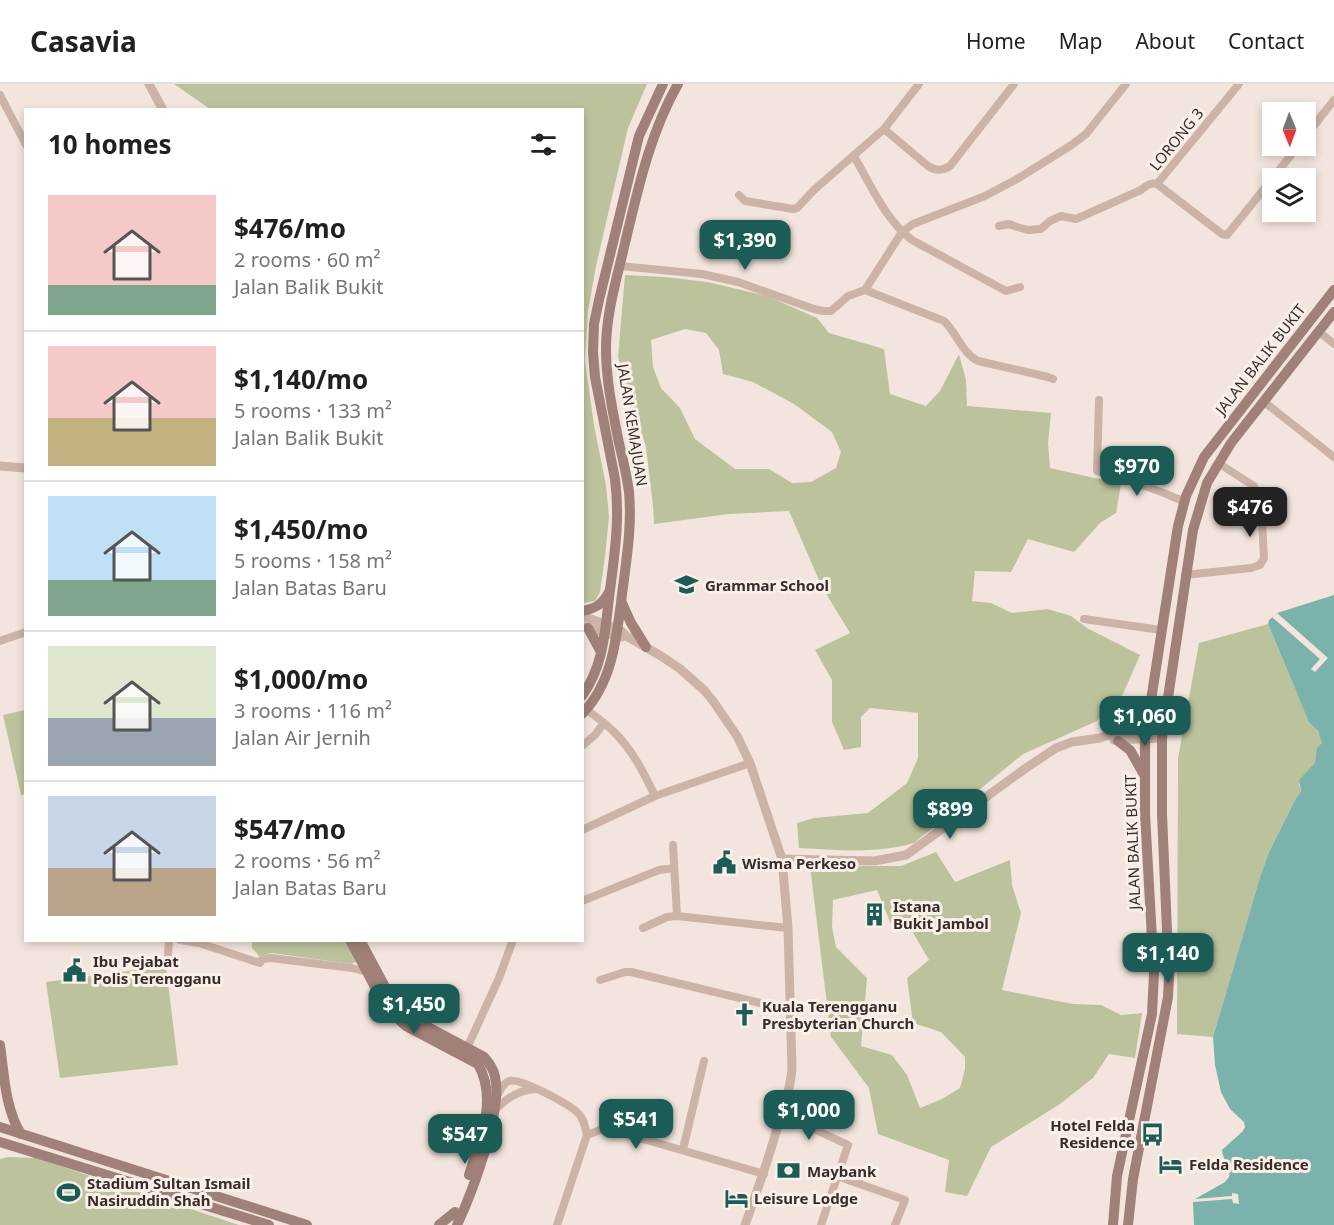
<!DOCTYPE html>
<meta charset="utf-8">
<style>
body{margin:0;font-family:"Noto Sans",sans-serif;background:#f2f2f2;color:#202124;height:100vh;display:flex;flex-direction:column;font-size:22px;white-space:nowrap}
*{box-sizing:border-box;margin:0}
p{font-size:20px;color:#757577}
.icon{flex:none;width:33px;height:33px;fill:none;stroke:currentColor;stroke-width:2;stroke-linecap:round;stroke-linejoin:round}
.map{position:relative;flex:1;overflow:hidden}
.side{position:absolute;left:24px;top:24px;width:560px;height:834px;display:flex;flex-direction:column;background:#fff;border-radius:0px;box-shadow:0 3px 9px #0003}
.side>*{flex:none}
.needle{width:39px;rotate:179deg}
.buttons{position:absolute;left:1262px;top:18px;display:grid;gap:12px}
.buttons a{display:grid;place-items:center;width:54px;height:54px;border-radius:0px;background:#fff;box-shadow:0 3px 9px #0003;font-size:30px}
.price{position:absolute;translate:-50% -51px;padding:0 14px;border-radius:12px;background:#1c5c56;color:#fff;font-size:20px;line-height:39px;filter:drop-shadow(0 2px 3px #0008)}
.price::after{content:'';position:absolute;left:50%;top:36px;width:18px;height:14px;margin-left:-9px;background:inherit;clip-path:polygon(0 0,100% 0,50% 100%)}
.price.active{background:#222;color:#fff}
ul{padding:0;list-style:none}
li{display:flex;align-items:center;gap:18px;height:150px;padding:0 24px}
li+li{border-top:2px solid #e0e0e0}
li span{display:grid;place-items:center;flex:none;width:168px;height:120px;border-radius:0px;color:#555}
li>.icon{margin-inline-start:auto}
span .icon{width:72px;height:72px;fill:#fffc;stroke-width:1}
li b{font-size:26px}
h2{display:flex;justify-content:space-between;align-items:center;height:72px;padding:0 24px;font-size:26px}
header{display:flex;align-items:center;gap:36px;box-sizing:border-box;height:84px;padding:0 30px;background:#fff;border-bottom:2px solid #e0e0e0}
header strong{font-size:28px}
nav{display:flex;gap:33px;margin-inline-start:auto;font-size:21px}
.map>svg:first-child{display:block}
</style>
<header>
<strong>Casavia</strong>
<nav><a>Home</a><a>Map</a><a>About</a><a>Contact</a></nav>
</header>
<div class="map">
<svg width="1334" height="1141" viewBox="0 0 1334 1141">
<rect width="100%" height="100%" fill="#f3e5dd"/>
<g fill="#bcc39c" fill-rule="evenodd">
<polygon points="174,0 647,0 628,44 596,182 588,227 585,277 594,341 606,401 609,433 605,473 600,508 595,517 582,519 582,26 210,25"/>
<path d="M625,191L665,193L707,198L767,212L817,234L829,249L884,265L890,310L926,322L940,307L959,270L966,296L967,322L1051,329L1048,359L1050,384L1121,400L1116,429L1100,439L1074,468L1028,455L1011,488L975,487L972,517L991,519L1012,529L1048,525L1071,532L1087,544L1140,571L1123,610L1097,637L1023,670L914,759C877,770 838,766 799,764L797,739L814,734L868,729L907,699L918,674V629L870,624L861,633V663L844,666L832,638V596L815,566L850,549L822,503L789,427L729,430L654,440L653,422L646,363L618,273ZM685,245L706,249L719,266L723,290L753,298L794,320L832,348L841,368L836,384L811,398L792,399L769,385H735L695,355L680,324L661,304L653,283L651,256Z"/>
<polygon points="1268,540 1296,607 1320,652 1322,659 1317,667 1315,679 1299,700 1301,707 1295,716 1269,768 1260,793 1213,953 1177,950 1178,674 1199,559"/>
<polygon points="25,626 25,710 21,711 3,631"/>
<path d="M936,768L955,798L1010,776L1012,801L1021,829L1002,906L1073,920L1101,921L1121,931L1142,929L1135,974L1109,970L1093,994L1060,1020L991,1063L967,1112L945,1108L949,1076L878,1050L869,1004L831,953L810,782H901ZM877,806L891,840L905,835L929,876L907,894L913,939L941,948L965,973V985L960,1004L942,1015L920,1024L907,991L892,971L861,962L867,894L836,863L832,843L833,816Z"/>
<polygon points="252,857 346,857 358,877 351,880 272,869 259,872 252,864"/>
<polygon points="166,882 178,981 60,994 46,898"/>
<polygon points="8,1073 36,1074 239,1141 0,1141 0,1075"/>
</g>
<path fill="#7bb2ab" d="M1334,511V1141H1194L1193,1118L1195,1115L1225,1098L1229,1093C1231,1082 1223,1077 1222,1066L1243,1047L1245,1043L1244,1038L1230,1025L1221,1008L1215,981L1213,953L1260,793L1269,768L1295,716L1301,707L1299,696L1315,679L1317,664L1322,659L1318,647L1309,638L1268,540L1269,536L1277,529Z"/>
<g fill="#f3e5dd">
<polygon points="1277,529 1328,574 1315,588 1311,585 1320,575 1272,533"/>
<polygon points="1232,1109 1238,1110 1239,1120 1233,1119 1232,1115 1193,1118 1195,1115 1232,1112"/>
</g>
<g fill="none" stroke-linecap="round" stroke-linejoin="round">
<g stroke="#ccb3a8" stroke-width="8">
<polyline points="0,11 26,61"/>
<path d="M884,45L928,82C936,87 942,87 950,82L1014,0"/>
<polyline points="1305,53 1334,16"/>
<path d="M854,72C871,102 885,135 912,156L1006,207L1020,203"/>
<polyline points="1273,94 1298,62"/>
<polyline points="1157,100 1239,0"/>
<polyline points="739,111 745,117 793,125 797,124 815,105 884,45 919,0"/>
<path d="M999,142L1009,140L1017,143L1028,146L1041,145L1050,137L1061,132L1076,135L1141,106C1146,102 1150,98 1157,100L1222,150L1227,151L1272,95"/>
<polyline points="620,182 702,190 738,198 814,225 823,227 831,227 848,212 865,206 902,148 913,140 985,112 1017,95 1070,62 1086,50 1126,0"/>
<path d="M865,206L944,237C957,249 962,269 978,277L1048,293L1053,295"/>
<polyline points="1318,247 1334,260"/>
<path d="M1099,316L1097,387C1127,395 1156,405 1185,418"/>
<polyline points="1263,317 1334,373"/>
<polyline points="1185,491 1251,484 1260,481 1264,474 1261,418 1254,402 1218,379"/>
<polyline points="1084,535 1161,546"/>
<polyline points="0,557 26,548"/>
<path d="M586,625C595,632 605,639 613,647C632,665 644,689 655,712"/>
<polyline points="582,662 595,651 604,639"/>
<polyline points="582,746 655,712 750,679"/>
<polyline points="673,761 677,832"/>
<polyline points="582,817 659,786 674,784"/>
<polyline points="643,844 667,833 677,832 788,844"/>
<polyline points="180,856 199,859 260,879 262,875 271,874 352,884 367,888"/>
<polyline points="168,871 169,856"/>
<polyline points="600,896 625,888 631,888 790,926"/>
<polyline points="467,964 499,894 513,856"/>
<path d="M497,1012C500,1007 503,999 509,997C520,993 570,1021 578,1029C584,1035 585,1043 587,1051"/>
<path d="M494,1027C506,1015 518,1006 535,1005"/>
<polyline points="782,1030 848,1061 821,1141"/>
<polyline points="683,1065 704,977"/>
<polyline points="837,1092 905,1116 895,1141"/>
<polyline points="557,1141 587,1051 605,1044 764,1090"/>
</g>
<g stroke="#ccb3a8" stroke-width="9">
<polyline points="149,0 163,26"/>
<polyline points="0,382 26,384"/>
<path d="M582,532L619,545L628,553L661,572L679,584L704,606L713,617L737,652L750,679L782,775L788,844L792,985C790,1007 783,1028 776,1048C767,1080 756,1110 745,1141"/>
<polyline points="582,542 617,553 622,553"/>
<polyline points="1114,656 1162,654"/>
<polyline points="782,775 874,777 906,771 1026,684 1056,664 1072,658 1100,654 1117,648 1163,645"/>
</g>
<g stroke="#a08179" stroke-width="10">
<polyline points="622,519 631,539 646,563"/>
<path d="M582,527C595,525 603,520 609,508"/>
<polyline points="588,544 601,568"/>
<path d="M582,612C605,580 605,543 610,506C615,467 620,434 615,395L595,293L593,268L594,240L599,216L639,52L663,0"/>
<path d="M582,630C615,596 617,547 623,503C627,472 632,440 629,408C627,392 623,376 619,359C613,329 606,297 606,265C606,229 617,194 625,159C638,105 650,49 678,0"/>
<polyline points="1118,657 1130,666 1143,689"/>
<path d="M350,856L384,920L393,930L406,942L478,980C498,1015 480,1056 469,1091"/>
<path d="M360,856L389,910L397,922L411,934L484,973C489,979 494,985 495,993C503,1027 472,1109 457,1141"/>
<path d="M0,961C4,989 5,1025 21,1050"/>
<polyline points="0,1043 307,1141"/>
<polyline points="0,1058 269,1141"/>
<polyline points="439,1141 455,1128"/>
<polyline points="1113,1141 1117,1092 1152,930 1154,890 1145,730 1145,655 1178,442 1186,412 1204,373 1334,206"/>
<polyline points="1128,1141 1133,1095 1168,913 1169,894 1162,730 1162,654 1193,446 1207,399 1231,359 1334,228"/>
</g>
</g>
<defs>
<symbol id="school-bare" viewBox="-9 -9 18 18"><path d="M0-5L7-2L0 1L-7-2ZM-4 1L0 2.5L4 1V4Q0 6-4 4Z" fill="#1c5c56" stroke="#faf0ea" stroke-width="2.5" paint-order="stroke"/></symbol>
<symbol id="civic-bare" viewBox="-9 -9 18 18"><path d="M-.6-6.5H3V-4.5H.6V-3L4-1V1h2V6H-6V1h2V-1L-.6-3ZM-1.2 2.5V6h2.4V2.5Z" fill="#1c5c56" stroke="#faf0ea" stroke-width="2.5" paint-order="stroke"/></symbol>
<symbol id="building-bare" viewBox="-9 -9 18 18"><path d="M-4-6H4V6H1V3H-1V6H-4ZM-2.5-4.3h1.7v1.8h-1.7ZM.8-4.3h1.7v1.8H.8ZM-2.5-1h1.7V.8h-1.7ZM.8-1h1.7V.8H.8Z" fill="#1c5c56" stroke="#faf0ea" stroke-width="2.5" paint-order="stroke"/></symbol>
<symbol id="church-bare" viewBox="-9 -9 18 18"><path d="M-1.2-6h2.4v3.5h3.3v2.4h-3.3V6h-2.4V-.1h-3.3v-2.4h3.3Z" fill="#1c5c56" stroke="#faf0ea" stroke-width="2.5" paint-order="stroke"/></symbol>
<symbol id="bus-bare" viewBox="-9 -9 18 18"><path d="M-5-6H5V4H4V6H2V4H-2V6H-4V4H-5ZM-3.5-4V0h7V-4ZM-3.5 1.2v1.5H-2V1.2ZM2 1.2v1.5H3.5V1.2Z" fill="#1c5c56" stroke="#faf0ea" stroke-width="2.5" paint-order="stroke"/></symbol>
<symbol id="hotel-bare" viewBox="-9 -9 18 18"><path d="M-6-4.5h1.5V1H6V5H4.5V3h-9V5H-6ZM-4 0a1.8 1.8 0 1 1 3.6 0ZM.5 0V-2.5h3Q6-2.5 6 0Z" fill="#1c5c56" stroke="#faf0ea" stroke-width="2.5" paint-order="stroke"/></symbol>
<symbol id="bank-bare" viewBox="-9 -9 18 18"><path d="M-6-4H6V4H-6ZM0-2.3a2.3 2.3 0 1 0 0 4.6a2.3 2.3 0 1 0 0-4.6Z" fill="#1c5c56" stroke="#faf0ea" stroke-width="2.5" paint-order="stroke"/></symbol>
<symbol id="stadium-bare" viewBox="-9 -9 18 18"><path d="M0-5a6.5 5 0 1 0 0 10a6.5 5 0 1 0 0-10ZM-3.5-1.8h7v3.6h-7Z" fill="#1c5c56" stroke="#faf0ea" stroke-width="2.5" paint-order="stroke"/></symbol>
</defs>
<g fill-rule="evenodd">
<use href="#school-bare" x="670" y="484" width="33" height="33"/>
<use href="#civic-bare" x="708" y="762" width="33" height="33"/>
<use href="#building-bare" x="858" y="814" width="33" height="33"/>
<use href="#civic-bare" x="58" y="870" width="33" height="33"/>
<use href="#church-bare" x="728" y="914" width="33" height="33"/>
<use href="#bus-bare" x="1136" y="1034" width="33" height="33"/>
<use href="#hotel-bare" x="1154" y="1064" width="33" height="33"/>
<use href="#bank-bare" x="772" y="1070" width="33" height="33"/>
<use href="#stadium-bare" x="52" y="1092" width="33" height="33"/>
<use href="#hotel-bare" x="720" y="1098" width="33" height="33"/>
</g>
<g text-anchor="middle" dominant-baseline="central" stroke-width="6" stroke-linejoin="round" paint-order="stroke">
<g font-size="15" fill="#392b29" stroke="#faf0ea">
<text transform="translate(1176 55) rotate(-51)">LORONG 3</text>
<text transform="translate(1260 275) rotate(-52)">JALAN BALIK BUKIT</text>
<text transform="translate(633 341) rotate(81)">JALAN KEMAJUAN</text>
<text transform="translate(1132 758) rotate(-92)">JALAN BALIK BUKIT</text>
</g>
<g font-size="15" font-weight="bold" fill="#392b29" stroke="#faf0ea" text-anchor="start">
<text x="705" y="501">Grammar School</text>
<text x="742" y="779">Wisma Perkeso</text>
<text x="893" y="822">Istana<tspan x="893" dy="17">Bukit Jambol</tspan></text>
<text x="93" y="877">Ibu Pejabat<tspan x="93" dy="17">Polis Terengganu</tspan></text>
<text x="762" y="922">Kuala Terengganu<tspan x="762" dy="17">Presbyterian Church</tspan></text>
<text x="1135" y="1041" text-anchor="end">Hotel Felda<tspan x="1135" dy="17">Residence</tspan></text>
<text x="1189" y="1080">Felda Residence</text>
<text x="807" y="1087">Maybank</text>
<text x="87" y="1099">Stadium Sultan Ismail<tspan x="87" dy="17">Nasiruddin Shah</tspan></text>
<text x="754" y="1114">Leisure Lodge</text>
</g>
</g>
</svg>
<div class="buttons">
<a><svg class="needle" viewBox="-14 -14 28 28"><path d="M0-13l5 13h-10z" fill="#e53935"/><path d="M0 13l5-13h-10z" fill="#757577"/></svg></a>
<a><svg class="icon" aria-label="layers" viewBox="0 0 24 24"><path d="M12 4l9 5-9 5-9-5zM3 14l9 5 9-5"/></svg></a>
</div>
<b class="price" style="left:745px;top:187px">$1,390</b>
<b class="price" style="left:1137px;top:413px">$970</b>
<b class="price active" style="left:1250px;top:454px">$476</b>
<b class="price" style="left:1145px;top:663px">$1,060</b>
<b class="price" style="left:950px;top:756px">$899</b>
<b class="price" style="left:1168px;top:900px">$1,140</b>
<b class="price" style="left:414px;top:951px">$1,450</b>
<b class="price" style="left:809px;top:1057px">$1,000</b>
<b class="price" style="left:636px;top:1066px">$541</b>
<b class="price" style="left:465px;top:1081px">$547</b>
<section class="side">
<h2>10 homes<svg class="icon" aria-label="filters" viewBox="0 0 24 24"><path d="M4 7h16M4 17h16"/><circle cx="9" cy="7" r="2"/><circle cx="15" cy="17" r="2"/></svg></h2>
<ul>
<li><span style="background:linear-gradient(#f6c9c9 75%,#7fa58c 0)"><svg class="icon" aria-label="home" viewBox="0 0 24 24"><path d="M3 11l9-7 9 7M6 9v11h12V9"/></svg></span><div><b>$476/mo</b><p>2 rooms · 60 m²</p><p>Jalan Balik Bukit</p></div></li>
<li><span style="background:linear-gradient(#f6c9c9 60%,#c2b280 0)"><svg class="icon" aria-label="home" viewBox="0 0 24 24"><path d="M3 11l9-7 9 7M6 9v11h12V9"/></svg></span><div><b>$1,140/mo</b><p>5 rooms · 133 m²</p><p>Jalan Balik Bukit</p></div></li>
<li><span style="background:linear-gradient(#bfe0f5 70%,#7fa58c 0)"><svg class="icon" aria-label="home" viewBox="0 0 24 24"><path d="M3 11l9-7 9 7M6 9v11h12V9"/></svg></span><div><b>$1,450/mo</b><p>5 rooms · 158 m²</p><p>Jalan Batas Baru</p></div></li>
<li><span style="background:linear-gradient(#dfe7d0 60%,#9aa5b1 0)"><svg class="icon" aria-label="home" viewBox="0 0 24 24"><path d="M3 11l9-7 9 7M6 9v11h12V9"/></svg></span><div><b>$1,000/mo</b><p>3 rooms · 116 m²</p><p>Jalan Air Jernih</p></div></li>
<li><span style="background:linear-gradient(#c9d6e8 60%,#b9a48a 0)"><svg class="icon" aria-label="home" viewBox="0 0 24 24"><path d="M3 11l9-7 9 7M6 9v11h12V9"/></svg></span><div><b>$547/mo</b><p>2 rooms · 56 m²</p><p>Jalan Batas Baru</p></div></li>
</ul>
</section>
</div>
